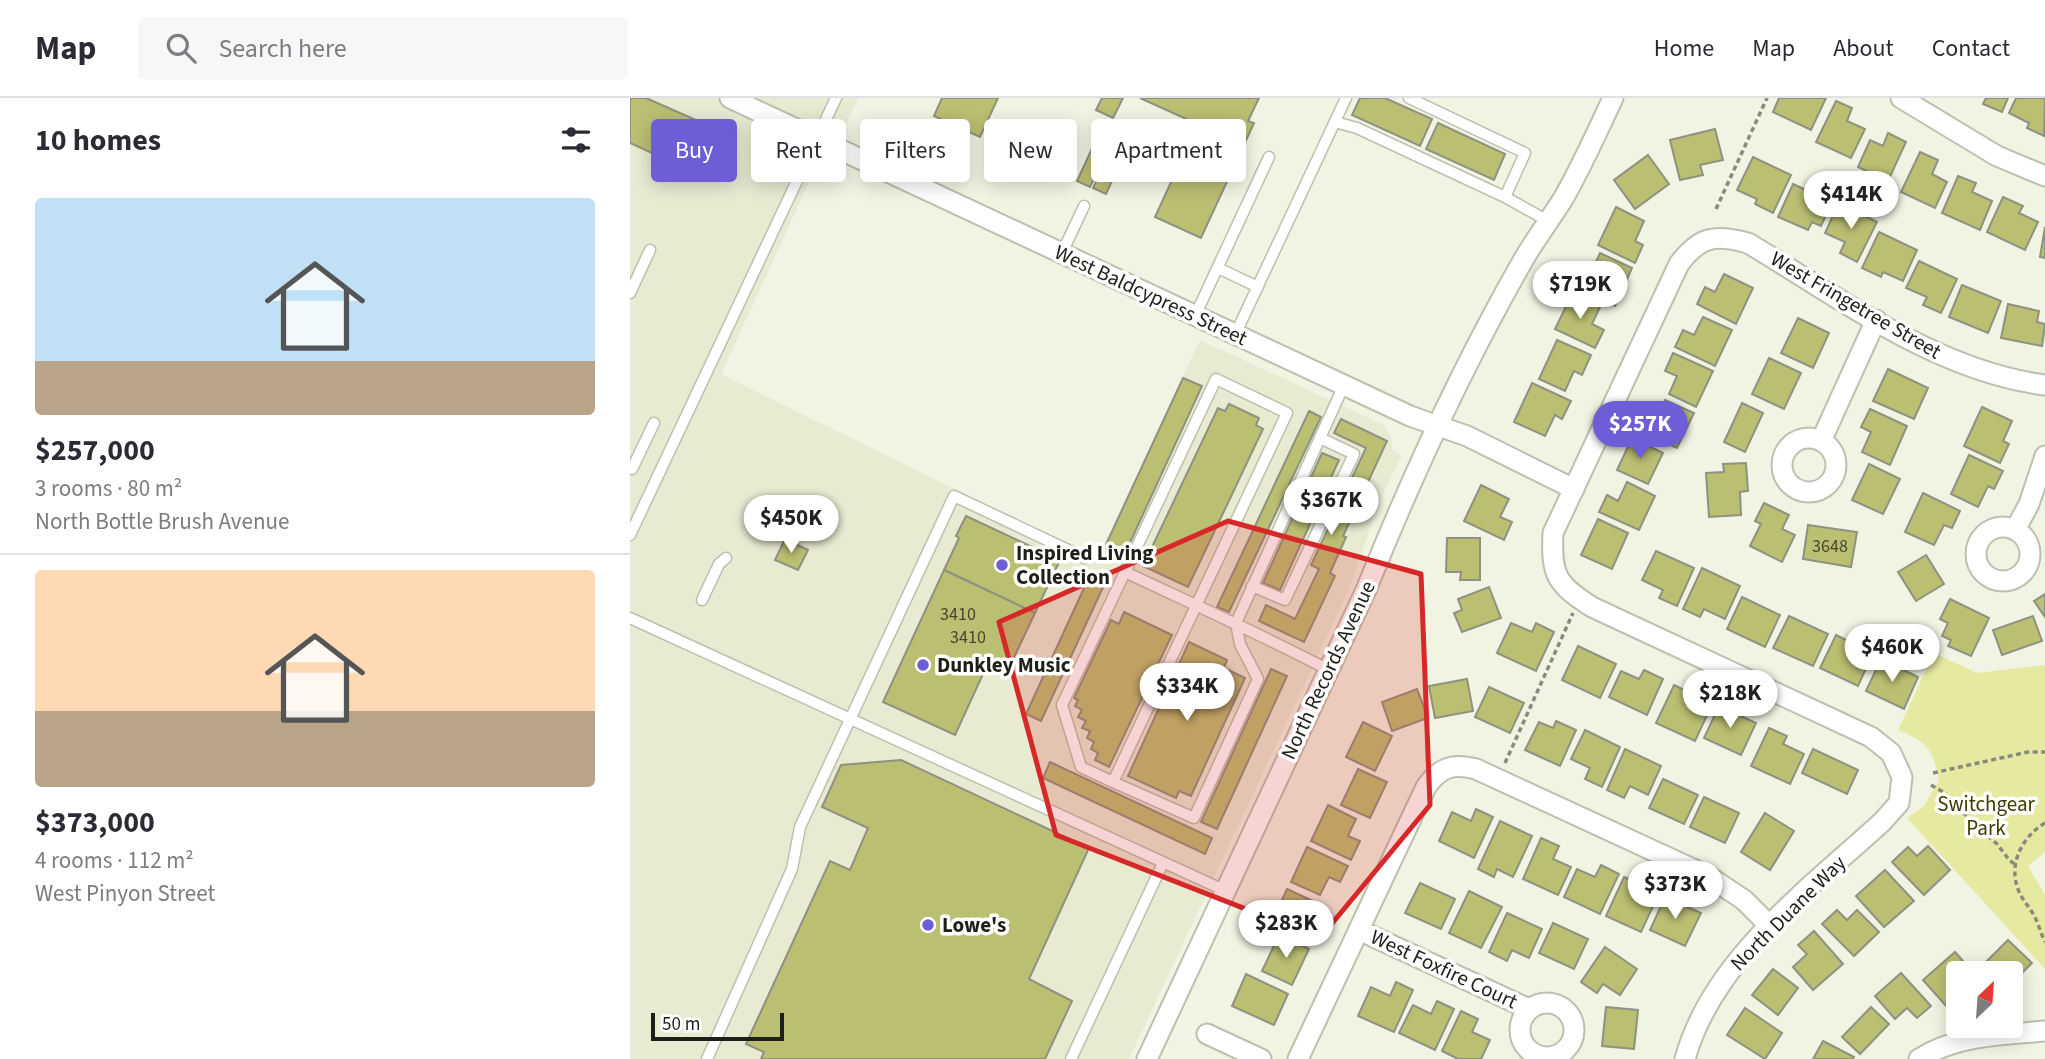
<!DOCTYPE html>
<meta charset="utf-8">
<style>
body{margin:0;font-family:"Source Sans 3",sans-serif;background:#f7f7f7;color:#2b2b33;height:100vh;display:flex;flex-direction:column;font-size:26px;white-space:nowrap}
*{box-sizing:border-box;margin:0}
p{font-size:23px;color:#7c7c81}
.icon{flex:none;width:38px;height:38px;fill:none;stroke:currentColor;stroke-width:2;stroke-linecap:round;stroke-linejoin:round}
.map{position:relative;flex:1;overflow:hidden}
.details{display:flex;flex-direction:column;background:#fff;width:630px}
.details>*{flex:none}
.guide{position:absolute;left:21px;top:21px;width:665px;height:63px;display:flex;gap:14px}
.needle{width:46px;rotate:25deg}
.buttons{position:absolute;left:1316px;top:863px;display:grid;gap:14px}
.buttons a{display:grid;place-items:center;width:77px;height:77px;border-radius:7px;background:#fff;box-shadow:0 4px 18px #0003;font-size:35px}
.scale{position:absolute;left:21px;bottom:18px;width:133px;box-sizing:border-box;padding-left:7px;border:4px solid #1e1f19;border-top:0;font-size:19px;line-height:24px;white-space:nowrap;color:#1e1f19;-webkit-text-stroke:5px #fff;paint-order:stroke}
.price{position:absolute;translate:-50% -60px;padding:0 16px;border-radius:24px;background:#fff;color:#222;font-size:23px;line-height:46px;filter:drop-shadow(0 2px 4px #0008)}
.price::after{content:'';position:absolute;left:50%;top:42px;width:21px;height:16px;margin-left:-10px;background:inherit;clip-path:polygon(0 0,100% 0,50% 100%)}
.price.active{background:#6d5dd7;color:#fff}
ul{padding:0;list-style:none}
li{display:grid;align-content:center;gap:14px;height:371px;padding:0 35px}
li+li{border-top:2px solid #e1e1e2}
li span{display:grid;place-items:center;height:217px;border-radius:7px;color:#555}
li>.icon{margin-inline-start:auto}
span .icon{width:126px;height:126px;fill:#fffc;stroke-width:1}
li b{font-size:30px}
h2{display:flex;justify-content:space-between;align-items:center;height:84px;padding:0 35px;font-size:30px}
.chip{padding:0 24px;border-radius:7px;background:#fff;box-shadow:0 4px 18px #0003;font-size:24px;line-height:63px}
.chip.active{background:#6d5dd7;color:#fff}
header{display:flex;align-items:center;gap:42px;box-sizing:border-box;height:98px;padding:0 35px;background:#fff;border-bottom:2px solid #e1e1e2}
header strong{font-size:33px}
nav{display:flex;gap:38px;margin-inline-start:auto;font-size:24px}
.search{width:490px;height:63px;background:#f7f7f7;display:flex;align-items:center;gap:18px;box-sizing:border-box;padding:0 24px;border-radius:7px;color:#7c7c81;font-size:26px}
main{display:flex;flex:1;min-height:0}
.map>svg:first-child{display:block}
</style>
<header>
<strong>Map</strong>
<div class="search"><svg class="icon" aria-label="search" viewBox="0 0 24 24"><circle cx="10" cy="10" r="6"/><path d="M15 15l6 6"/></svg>Search here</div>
<nav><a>Home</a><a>Map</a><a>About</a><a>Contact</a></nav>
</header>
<main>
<section class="details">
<h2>10 homes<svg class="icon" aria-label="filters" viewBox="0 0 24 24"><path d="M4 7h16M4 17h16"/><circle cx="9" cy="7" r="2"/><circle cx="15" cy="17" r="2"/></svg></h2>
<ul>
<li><span style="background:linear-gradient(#bfe0f5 75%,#b9a48a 0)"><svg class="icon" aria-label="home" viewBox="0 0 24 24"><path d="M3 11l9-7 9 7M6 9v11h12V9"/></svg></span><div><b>$257,000</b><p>3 rooms · 80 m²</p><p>North Bottle Brush Avenue</p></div></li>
<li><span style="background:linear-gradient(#ffd9b3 65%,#b9a48a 0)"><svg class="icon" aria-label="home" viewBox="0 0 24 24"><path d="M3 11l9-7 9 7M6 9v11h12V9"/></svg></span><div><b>$373,000</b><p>4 rooms · 112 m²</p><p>West Pinyon Street</p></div></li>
</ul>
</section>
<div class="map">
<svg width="1415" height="961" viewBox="0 0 1415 961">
<rect width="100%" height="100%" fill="#f2f4e3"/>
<polygon fill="#e8ead2" points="0,0 228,0 213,33 204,30 91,276 467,461 570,242 754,327 760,338 763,353 771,358 749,405 719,491 499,961 0,961"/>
<path fill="#e6eaa0" d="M1304,555L1347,575L1415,567V754L1398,768L1415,797V871L1277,720L1294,708L1309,682C1303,651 1297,644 1268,632Z"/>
<g fill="#bbbf72" stroke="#8f9181" stroke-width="2">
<polygon points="0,0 16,0 66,22 46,66 0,45"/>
<polygon points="312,0 368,0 350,39 304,18"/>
<polygon points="472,0 493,0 483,20 466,12"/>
<polygon points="510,0 629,0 618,23 624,25 571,140 525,119 564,34 571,37 574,29"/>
<polygon points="730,0 755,0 802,21 790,48 722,17"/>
<polygon points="1149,0 1196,0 1181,32 1143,14"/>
<polygon points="1356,0 1378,0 1372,14 1353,6"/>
<polygon points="1386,0 1415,0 1414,38 1397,30 1399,25 1379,15"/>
<polygon points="1206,3 1222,10 1217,23 1235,31 1221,60 1186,44"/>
<polygon points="418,22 431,28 413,68 400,62"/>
<polygon points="808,25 875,56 864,82 796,51"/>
<polygon points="433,29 446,35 428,75 415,68"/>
<polygon points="1085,31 1093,62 1070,67 1073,77 1050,82 1040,42"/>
<polygon points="1258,35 1276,44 1258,83 1228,69 1240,42 1253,48"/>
<polygon points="465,44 478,50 460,89 447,83"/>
<polygon points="481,51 494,57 476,96 463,90"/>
<polygon points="1290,54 1308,62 1302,76 1317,84 1305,110 1271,94"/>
<polygon points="1018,57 1039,86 1005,111 984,82"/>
<polygon points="1123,59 1161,77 1143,115 1125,106 1127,101 1107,92"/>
<polygon points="1328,78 1346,85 1342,94 1362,103 1350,132 1312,115"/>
<polygon points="1163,86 1202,104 1191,128 1182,124 1178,132 1148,119"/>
<polygon points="1373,99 1393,108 1389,115 1408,124 1395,152 1357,134"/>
<polygon points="1209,105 1247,124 1227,164 1210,155 1215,144 1195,135"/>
<polygon points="986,109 1014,123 1005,143 1013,147 1005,165 968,147"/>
<polygon points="1415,129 1415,160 1410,159"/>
<polygon points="1249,134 1287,152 1273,183 1253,174 1251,179 1232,170"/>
<polygon points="970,155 1002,170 985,208 953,193"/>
<polygon points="1289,163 1327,181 1311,215 1293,207 1297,199 1276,190"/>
<polygon points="1094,176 1123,190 1106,226 1067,206 1075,189 1085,194"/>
<polygon points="1332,187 1371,203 1358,235 1319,219"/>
<polygon points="942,196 970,209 962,226 974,232 965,250 925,231"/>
<polygon points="1378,206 1409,213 1407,224 1415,226 1412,248 1371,240"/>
<polygon points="1073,219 1102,232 1085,268 1045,249 1053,232 1064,237"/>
<polygon points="1168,220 1199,235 1183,270 1151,255"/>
<polygon points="927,242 961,257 952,277 944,273 935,293 909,281"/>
<polygon points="1043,255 1083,273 1066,309 1039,296 1047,278 1035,273"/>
<polygon points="1139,260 1171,275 1154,311 1122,296"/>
<polygon points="1258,271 1298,290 1284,321 1243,303"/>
<polygon points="553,280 572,288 492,462 473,453"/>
<polygon points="902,285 941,303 932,321 925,317 915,338 884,324"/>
<polygon points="1035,302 1064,315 1047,350 1007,332 1015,315 1026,321"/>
<polygon points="1112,305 1133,315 1115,354 1094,344"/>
<polygon points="599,306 629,320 626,327 633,331 558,489 513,468 588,310 595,313"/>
<polygon points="1352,309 1382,323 1373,343 1379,346 1370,365 1334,348"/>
<polygon points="1240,311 1277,328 1260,367 1232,354 1241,334 1231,329"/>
<polygon points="679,313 691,319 599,514 587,509"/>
<polygon points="711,321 757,343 713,438 716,439 700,475 705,478 674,544 629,523 636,507 665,521 689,471 681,467 736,350 704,335"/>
<polygon points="1002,340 1033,355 1018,386 987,372"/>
<polygon points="692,355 709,362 650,492 633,485"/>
<polygon points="1339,357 1373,373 1364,391 1358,388 1348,409 1321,396"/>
<polygon points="1116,365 1118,393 1110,394 1111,417 1079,419 1076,375 1094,374 1093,366"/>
<polygon points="1239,366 1270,381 1253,416 1222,402"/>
<polygon points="997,384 1025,398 1009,432 969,414 977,397 988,403"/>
<polygon points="851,387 879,401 870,419 882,424 874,442 834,423"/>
<polygon points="1293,395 1330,413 1322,430 1314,427 1304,447 1275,434"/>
<polygon points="1134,405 1159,417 1152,431 1165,437 1152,464 1120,448 1131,426 1125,423"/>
<polygon points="336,418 430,462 405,515 314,472 329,440 326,438"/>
<polygon points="968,421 998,435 982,471 951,457"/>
<polygon points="1178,427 1227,434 1221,469 1173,461"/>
<polygon points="817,440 850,440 850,482 830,482 831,474 816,474"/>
<polygon points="155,441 178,452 168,472 145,462"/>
<polygon points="1026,453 1064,470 1047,508 1029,500 1033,492 1012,482"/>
<polygon points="1296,457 1314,486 1286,503 1268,474"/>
<polygon points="1072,470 1110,488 1095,521 1074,511 1070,519 1053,511"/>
<polygon points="314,472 405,515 378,572 359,563 325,637 253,604"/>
<polygon points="461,475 476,483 411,623 396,616"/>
<polygon points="859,489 871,520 832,534 824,515 832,512 828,501"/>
<polygon points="1415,496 1415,519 1404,503"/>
<polygon points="1112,499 1150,517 1135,549 1097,531"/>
<polygon points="1320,501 1359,520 1341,558 1318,548 1321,542 1312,538 1318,525 1310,521"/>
<polygon points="494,514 542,537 479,669 465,662 468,655 461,651 464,644 457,640 460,633 452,630 456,623 448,619 452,612 445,608 448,602 444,600 481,522 489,526"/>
<polygon points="1159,518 1198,536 1183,568 1143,550"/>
<polygon points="1403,518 1412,543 1372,557 1363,532"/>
<polygon points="881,525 902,534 906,525 924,534 906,573 867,555"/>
<polygon points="1206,537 1243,555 1228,588 1190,570"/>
<polygon points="559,544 597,562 594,570 615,580 561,698 549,693 546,700 498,678"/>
<polygon points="948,548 986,566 970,600 932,582"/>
<polygon points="1251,561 1288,579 1274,611 1236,593"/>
<polygon points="641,571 657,578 587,731 571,724"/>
<polygon points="1014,572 1033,581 1017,617 979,599 991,573 1009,581"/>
<polygon points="837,581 843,613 805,620 799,588"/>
<polygon points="1044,587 1062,596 1058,604 1079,613 1065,643 1026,625"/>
<polygon points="859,589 894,605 880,635 845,619"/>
<polygon points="787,591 798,620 762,633 752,604"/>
<polygon points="1089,608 1126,625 1111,657 1074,640"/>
<polygon points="926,623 946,632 930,668 895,652 909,624 923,630"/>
<polygon points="733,624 762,638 745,673 716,659"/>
<polygon points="1139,630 1157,638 1153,646 1174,656 1160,686 1121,668"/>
<polygon points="955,632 990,649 972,689 955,681 960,670 941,661"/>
<polygon points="995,651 1031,668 1018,697 1000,688 994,700 977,692"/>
<polygon points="1183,651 1228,672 1217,696 1172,675"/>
<polygon points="271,662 459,750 399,881 442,903 415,961 131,961 134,954 116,946 200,763 220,772 238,730 192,709 211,667"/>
<polygon points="420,664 582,740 575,756 413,680"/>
<polygon points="728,671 757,684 740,720 711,707"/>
<polygon points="1033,681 1068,697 1054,726 1019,710"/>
<polygon points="1074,699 1109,715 1095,745 1060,729"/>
<polygon points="698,707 726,721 718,738 730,743 721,762 681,743"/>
<polygon points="846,711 863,719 844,760 809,743 822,714 841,723"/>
<polygon points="1135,715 1164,733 1140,772 1111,754"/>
<polygon points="870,723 902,738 883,779 867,771 864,779 848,771"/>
<polygon points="911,740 929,748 923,761 941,769 928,797 893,781"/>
<polygon points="1298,748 1320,772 1294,797 1262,764 1278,749 1287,758"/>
<polygon points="677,749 718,768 710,784 699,779 690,797 661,784"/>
<polygon points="971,767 989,776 970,816 934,799 947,771 965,779"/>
<polygon points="1255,772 1284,803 1254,829 1226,798"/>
<polygon points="994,779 1012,787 1007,798 1024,806 1011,834 976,818"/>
<polygon points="790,785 825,801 811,831 775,815"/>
<polygon points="657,791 687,805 679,822 690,828 682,845 641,826"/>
<polygon points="839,793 872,809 851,850 819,835"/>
<polygon points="1035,799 1071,815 1055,848 1020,832"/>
<polygon points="1207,812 1217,822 1227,812 1249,834 1224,858 1192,826"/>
<polygon points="877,815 912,831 899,860 882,852 877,863 859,854"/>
<polygon points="923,825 958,841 944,871 909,855"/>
<polygon points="1184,833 1213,866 1183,892 1163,869 1177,856 1168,847"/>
<polygon points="649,837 679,851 662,887 632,873"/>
<polygon points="1378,842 1402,865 1385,882 1390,887 1381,896 1381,875 1350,875 1348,872"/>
<polygon points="975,849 1007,871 990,897 973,886 967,895 951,884"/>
<polygon points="1325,854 1344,875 1328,875 1328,901 1318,910 1293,882"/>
<polygon points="1143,871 1168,890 1148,917 1122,897"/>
<polygon points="1271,875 1301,908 1287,920 1277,910 1265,921 1245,898"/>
<polygon points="616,876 658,896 644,927 602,908"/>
<polygon points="766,884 783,892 764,934 728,918 741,889 760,898"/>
<polygon points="807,903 824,911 805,952 769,935 783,907 801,916"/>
<polygon points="976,909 1008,912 1004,951 972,948"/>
<polygon points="1241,909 1259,926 1230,956 1212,939"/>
<polygon points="1115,910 1152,935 1135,961 1097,937"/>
<polygon points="831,913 848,921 842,934 860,942 851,961 828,961 812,953"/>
<polygon points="1193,943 1224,959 1223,961 1183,961"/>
</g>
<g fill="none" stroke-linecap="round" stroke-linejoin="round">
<defs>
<g id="lane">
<polyline points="705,24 727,30 875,99 895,55 779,0"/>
<polyline points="875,99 918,123"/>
<polyline points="432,155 454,108"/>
<polyline points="588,170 628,189"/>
<polyline points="0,195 20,152"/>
<polyline points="565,218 639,59"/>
<polyline points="605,237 716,0"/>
<polyline points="2,371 24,325"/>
<polyline points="0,437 206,0"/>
<path d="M495,474L432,607L451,669L483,684L657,315L586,281L495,474C563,506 632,537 699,572"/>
<polyline points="622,488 655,502 724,356 690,340"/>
<polyline points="72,502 89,466 96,460"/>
<polyline points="0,520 596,793"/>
<polyline points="483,684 564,720 628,581 610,546 606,525 714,287"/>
<polyline points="77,961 162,771 170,729 324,398 455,460"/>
<polyline points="441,961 533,765"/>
</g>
<g id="street">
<polyline points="100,0 780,318 837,338 944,391"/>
<polyline points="1271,0 1367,58 1415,78"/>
<circle cx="1179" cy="367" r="27"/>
<polyline points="1191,343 1246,222"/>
<circle cx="1373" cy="456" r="27"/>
<polyline points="1385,432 1399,406 1415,358"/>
<polyline points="729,832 899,911"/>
<circle cx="917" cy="932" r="27"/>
<polyline points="577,936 631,961"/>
<path d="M517,961L736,492C782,378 834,265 895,159C907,139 921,120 933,101C952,68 967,34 983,0"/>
<path d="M668,961L796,689C810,669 823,665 846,671L1078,778L1114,802L1140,828"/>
<path d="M1055,961C1082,862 1180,790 1252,724L1269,705L1272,679L1261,655L1241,639L962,509C926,486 921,477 923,435L1049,166C1070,138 1085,136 1118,145C1210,200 1306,273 1415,287"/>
<path d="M1289,961C1326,937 1373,937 1415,933"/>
</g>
</defs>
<use href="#lane" stroke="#bebfaf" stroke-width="13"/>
<use href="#street" stroke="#bebfaf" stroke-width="23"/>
<g stroke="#898a7f" stroke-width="3.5" stroke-dasharray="5 3.5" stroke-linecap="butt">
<polyline points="1086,111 1137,0"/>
<polyline points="875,665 943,515"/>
<polyline points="1303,675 1398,654 1415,654"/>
<polyline points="1301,687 1315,695 1348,730 1367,746 1380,763 1387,767"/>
<path d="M1415,725C1393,738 1378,765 1388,791C1391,800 1397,806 1402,814C1408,823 1410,834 1415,844"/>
</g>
<use href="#lane" stroke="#fff" stroke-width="10"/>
<use href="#street" stroke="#fff" stroke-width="19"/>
</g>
<path fill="#d62828" fill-opacity="0.2" stroke="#d62828" stroke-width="5" stroke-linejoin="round" d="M598,423L791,476L800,707L690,840L426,737L369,524Z"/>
<g fill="#6d5dd7" stroke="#fff" stroke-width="2.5">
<circle cx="372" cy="467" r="7"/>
<circle cx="293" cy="567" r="7"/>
<circle cx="298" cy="827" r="7"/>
</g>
<g text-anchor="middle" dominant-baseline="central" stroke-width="7" stroke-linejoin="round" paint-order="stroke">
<g font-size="18" fill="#45472f">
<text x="1200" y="448">3648</text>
<text x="328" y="516">3410</text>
<text x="338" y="539">3410</text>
</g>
<g font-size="21" fill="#1e1f19" stroke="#fff">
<text transform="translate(521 197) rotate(25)">West Baldcypress Street</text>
<text transform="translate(1226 207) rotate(30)">West Fringetree Street</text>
<text transform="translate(698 572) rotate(-65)">North Records Avenue</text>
<text transform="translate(1158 815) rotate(-45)">North Duane Way</text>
<text transform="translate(814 871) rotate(25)">West Foxfire Court</text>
</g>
<g font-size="21" font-weight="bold" fill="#1e1f19" stroke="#fff" text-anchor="start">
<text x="386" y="455">Inspired Living<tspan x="386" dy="24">Collection</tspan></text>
<text x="307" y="567">Dunkley Music</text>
<text x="312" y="827">Lowe's</text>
</g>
<g font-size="21" fill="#3c3c00" stroke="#fff">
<text x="1356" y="706">Switchgear<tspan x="1356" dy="24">Park</tspan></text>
</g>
</g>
</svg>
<div class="buttons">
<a><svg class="needle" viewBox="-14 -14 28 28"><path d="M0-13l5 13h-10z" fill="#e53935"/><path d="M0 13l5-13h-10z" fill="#7c7c81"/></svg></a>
</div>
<div class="scale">50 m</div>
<b class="price" style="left:1221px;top:133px">$414K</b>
<b class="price" style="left:950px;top:223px">$719K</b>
<b class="price active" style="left:1010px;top:363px">$257K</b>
<b class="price" style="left:701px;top:439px">$367K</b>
<b class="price" style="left:161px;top:457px">$450K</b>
<b class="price" style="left:1262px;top:586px">$460K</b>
<b class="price" style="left:557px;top:625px">$334K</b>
<b class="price" style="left:1100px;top:632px">$218K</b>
<b class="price" style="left:1045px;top:823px">$373K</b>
<b class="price" style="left:656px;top:862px">$283K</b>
<div class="guide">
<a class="chip active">Buy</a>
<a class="chip">Rent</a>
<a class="chip">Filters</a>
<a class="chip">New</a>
<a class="chip">Apartment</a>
</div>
</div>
</main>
